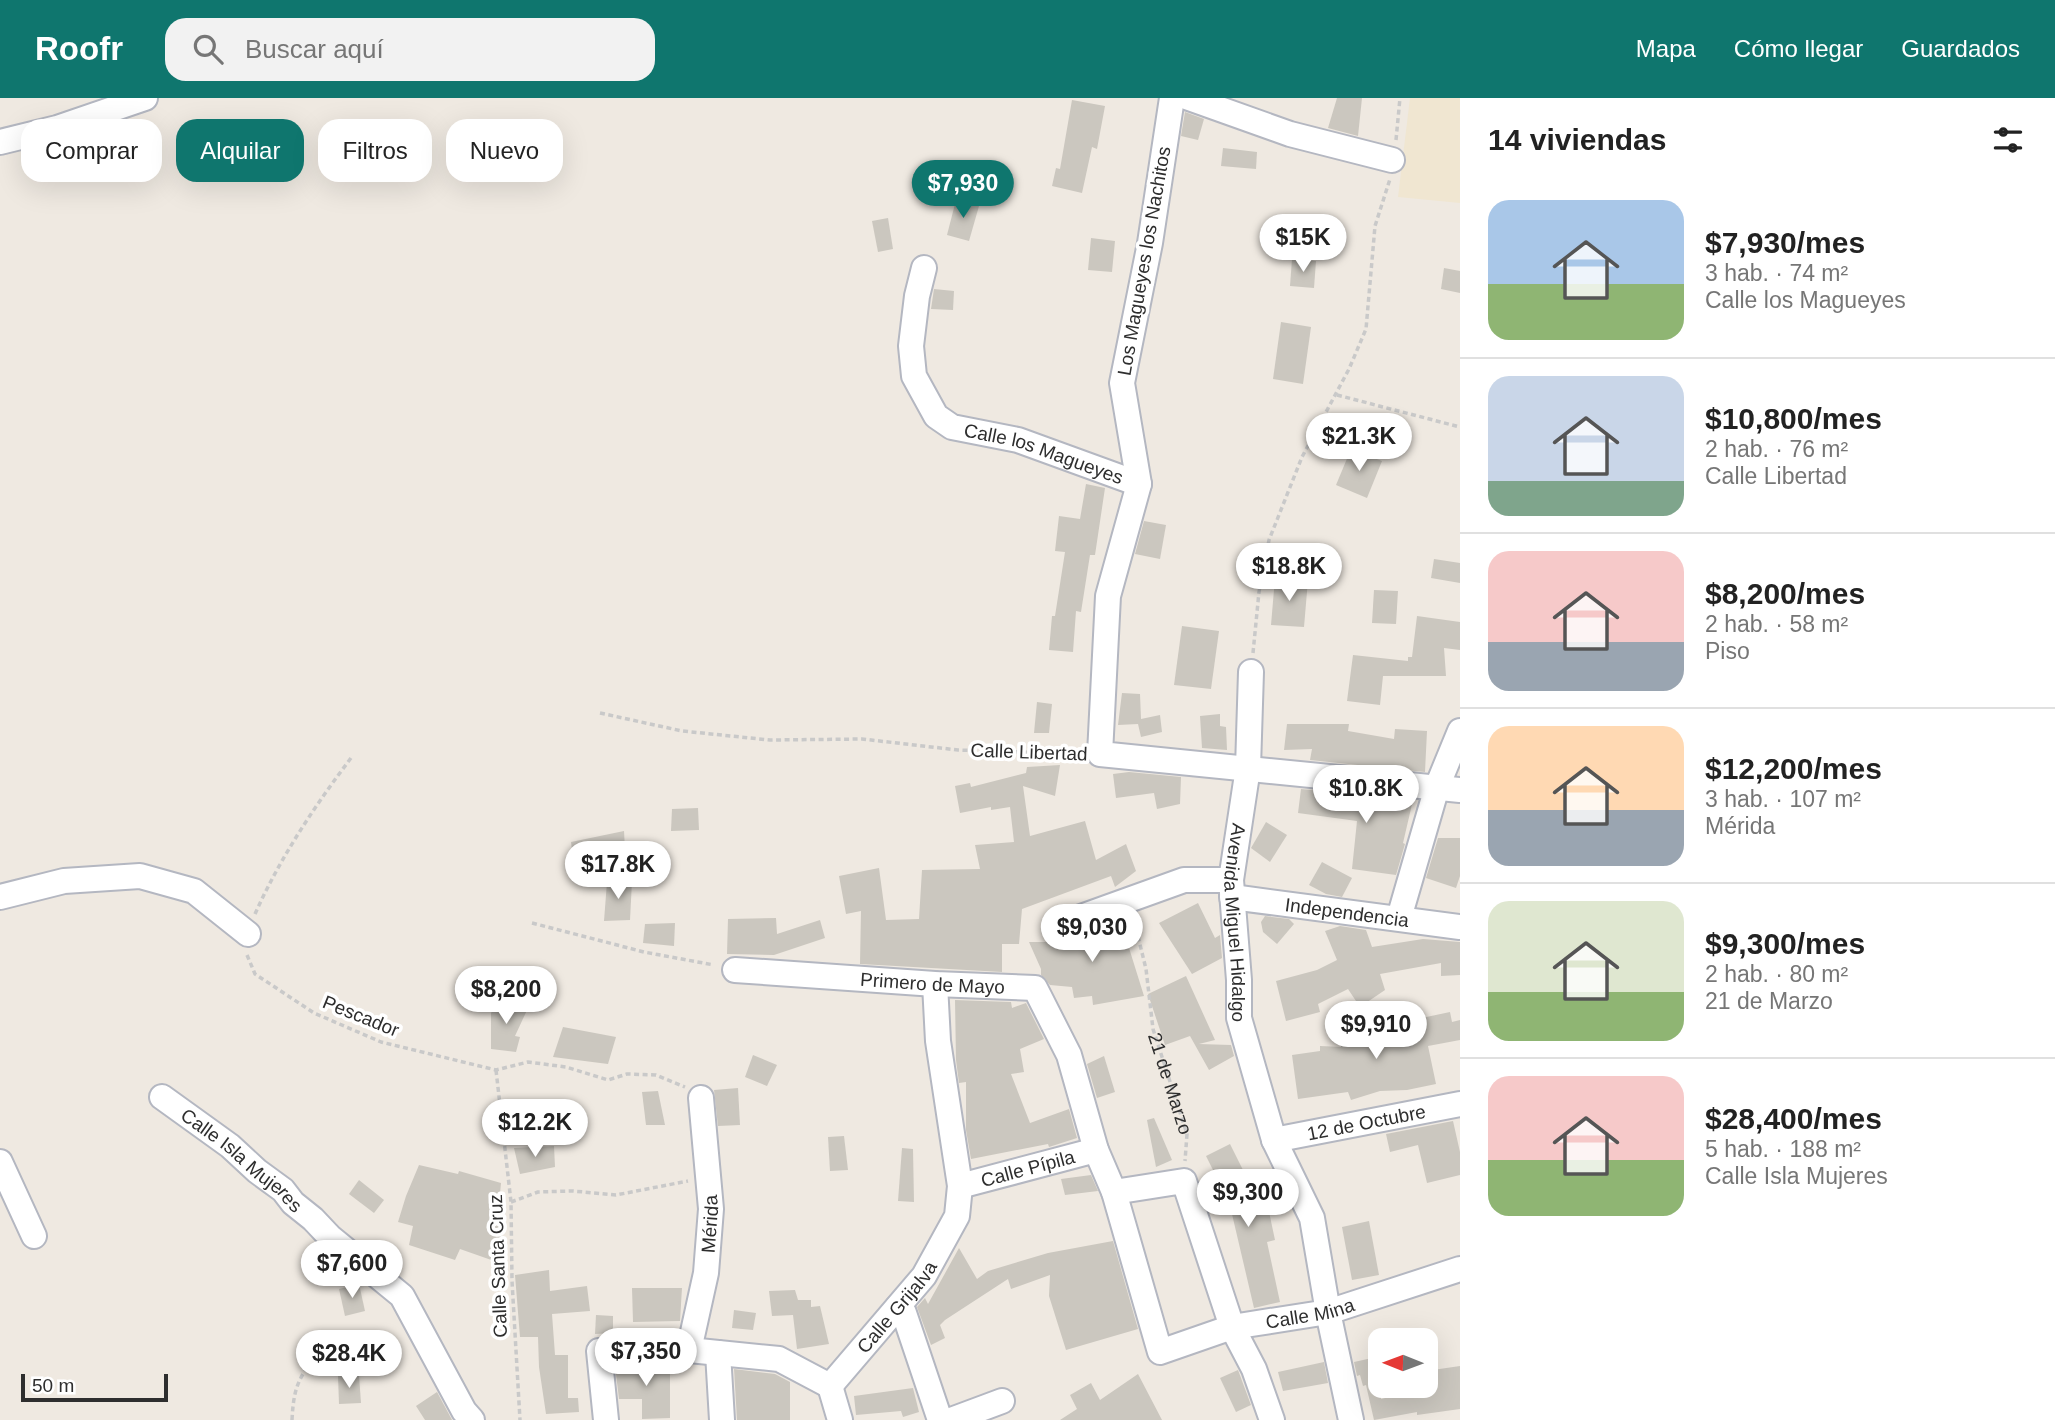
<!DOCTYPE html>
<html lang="es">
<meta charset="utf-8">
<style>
body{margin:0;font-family:Helvetica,sans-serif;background:#f2f2f2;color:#222;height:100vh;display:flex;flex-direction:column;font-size:26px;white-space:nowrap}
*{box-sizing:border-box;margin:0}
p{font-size:23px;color:#767676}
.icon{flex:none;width:38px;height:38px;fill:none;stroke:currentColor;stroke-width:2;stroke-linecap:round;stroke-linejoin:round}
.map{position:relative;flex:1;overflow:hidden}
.panel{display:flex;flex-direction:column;background:#fff;width:595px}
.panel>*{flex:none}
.banner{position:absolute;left:21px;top:21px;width:665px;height:63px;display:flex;gap:14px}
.needle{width:46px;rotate:271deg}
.controls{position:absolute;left:1368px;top:1230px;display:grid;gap:14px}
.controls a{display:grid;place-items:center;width:70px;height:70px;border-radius:14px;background:#fff;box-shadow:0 7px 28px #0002;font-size:35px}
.scale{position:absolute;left:21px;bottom:18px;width:147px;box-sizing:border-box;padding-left:7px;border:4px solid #2e2e2e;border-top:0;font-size:19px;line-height:24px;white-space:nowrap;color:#2e2e2e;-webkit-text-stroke:5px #fff;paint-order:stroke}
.price{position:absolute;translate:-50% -60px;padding:0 16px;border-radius:24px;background:#fff;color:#222;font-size:23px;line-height:46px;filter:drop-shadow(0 2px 4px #0008)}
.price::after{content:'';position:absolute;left:50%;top:42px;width:21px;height:16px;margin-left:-10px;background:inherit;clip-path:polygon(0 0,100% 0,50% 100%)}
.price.current{background:#0f766e;color:#fff}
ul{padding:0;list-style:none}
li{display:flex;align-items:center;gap:21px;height:175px;padding:0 28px}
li+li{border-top:2px solid #e0e0e0}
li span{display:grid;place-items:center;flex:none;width:196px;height:140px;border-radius:21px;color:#555}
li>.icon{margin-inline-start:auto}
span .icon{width:84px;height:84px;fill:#fffc;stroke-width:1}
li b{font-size:30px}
h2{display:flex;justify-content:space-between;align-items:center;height:84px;padding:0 28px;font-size:30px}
.tag{padding:0 24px;border-radius:21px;background:#fff;box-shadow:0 7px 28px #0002;font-size:24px;line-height:63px}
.tag.current{background:#0f766e;color:#fff}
header{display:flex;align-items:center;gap:42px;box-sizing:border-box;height:98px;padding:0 35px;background:#0f766e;color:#fff}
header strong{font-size:33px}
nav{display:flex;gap:38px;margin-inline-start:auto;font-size:24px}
.search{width:490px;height:63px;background:#f2f2f2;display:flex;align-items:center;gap:18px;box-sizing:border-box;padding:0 24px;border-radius:21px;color:#767676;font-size:26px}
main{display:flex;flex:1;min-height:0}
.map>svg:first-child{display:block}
</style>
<header>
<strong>Roofr</strong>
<div class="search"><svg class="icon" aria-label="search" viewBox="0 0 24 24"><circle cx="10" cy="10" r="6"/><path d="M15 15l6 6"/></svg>Buscar aquí</div>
<nav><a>Mapa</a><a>Cómo llegar</a><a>Guardados</a></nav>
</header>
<main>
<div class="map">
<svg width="1460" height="1322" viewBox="0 0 1460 1322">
<rect width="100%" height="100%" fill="#efe9e1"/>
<polygon fill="#f0e6d1" points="1410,0 1460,0 1460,105 1398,99"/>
<g fill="#cbc7bf">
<polygon points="1337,0 1362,0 1358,38 1328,30"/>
<polygon points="1072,2 1105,8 1097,51 1092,49 1082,95 1052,88 1056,70 1060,71"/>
<polygon points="1185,14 1204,21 1198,42 1181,38"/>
<polygon points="1223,50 1257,54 1256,71 1221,68"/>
<polygon points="956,102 979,108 969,143 947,137"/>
<polygon points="888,120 893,151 878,154 872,123"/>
<polygon points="1091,140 1115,143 1112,174 1088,172"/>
<polygon points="1292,161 1316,163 1314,190 1290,188"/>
<polygon points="1444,170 1460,173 1460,195 1441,191"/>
<polygon points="934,191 954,193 953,212 931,211"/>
<polygon points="1281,224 1311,229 1303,286 1273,281"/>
<polygon points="1351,351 1382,363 1367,400 1336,387"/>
<polygon points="1086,386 1105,390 1095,457 1090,457 1081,514 1076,513 1073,554 1049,552 1052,518 1055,518 1065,454 1055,453 1059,418 1080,421"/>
<polygon points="1144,423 1166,427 1160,461 1135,456"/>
<polygon points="1434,461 1460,465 1460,485 1431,480"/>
<polygon points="1275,480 1308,482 1304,529 1271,527"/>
<polygon points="1374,492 1398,493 1396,526 1372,525"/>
<polygon points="1417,518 1460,524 1460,552 1444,550 1446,578 1383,578 1380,607 1347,603 1353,557 1408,563 1408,559 1412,559"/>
<polygon points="1182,528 1219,533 1211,591 1174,587"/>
<polygon points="1122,595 1140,596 1141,621 1160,617 1162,634 1141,639 1138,626 1118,627"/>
<polygon points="1037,604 1052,606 1049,635 1034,635"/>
<polygon points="1220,616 1220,628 1226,629 1227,652 1202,650 1200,618"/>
<polygon points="1287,626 1349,626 1348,633 1394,641 1395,631 1427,633 1425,674 1310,662 1312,651 1284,652"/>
<polygon points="1060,667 1055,698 1023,688 1030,738 1085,723 1096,762 1126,746 1136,773 1115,789 1111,778 1022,811 1019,846 1002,846 1002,874 860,866 861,813 846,816 839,778 879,770 886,822 919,821 922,772 980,771 975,747 1014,744 1010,709 991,712 991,709 960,715 955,688 970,685 971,689 1026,675 1027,669"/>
<polygon points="1129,674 1181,679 1180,706 1157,711 1154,695 1116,700 1113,676"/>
<polygon points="1301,691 1413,702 1403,745 1405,746 1396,777 1352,771 1357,723 1298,715"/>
<polygon points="698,710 699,732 671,733 672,711"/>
<polygon points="1266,724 1287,737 1270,764 1251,750"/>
<polygon points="624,733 625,751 573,761 571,744"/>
<polygon points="1438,740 1460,740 1460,778 1456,790 1426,780"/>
<polygon points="1322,764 1352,780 1342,799 1326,796 1309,787"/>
<polygon points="632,783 630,822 604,823 607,784"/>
<polygon points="1198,805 1215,840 1220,837 1222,860 1192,876 1159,825"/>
<polygon points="1265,818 1289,821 1294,826 1277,846 1263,834 1261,824"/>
<polygon points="776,820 777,836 820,822 825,840 774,857 727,856 728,821"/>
<polygon points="1120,821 1144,898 1093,907 1092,898 1074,900 1072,889 1050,887 1041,877 1041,871 1029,844 1069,844 1067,837 1075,837"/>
<polygon points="675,825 674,848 643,845 645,826"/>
<polygon points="1340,828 1366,832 1372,849 1423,841 1460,844 1460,877 1441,878 1441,865 1380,876 1385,892 1360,909 1348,891 1318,906 1320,914 1286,923 1276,883 1317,872 1337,862 1325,833"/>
<polygon points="1186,878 1215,942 1199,946 1231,947 1234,958 1209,972 1190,938 1165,947 1148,896"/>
<polygon points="501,901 528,910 515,938 520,939 516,954 491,951 491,915"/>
<polygon points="955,902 1011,904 1012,910 1026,905 1044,941 1020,951 1024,974 1011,976 1030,1025 1069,1011 1077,1040 1049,1049 1048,1046 971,1061 966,1032 966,984 959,985 956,962"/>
<polygon points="1450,914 1452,924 1460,922 1460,942 1428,948 1436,986 1407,992 1380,993 1351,1002 1348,994 1298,1001 1292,957 1320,953 1320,948 1341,949 1341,942 1375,934 1383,935 1385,939 1417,921"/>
<polygon points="563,929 616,939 608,966 553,959"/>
<polygon points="753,957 777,967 767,988 745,979"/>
<polygon points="1104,958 1115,994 1097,1000 1087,966"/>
<polygon points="738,990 740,1027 718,1028 714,992"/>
<polygon points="658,993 665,1027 646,1027 642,994"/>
<polygon points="1154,1020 1172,1062 1156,1069 1147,1022"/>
<polygon points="1453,1023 1460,1054 1460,1077 1427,1085 1418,1047 1390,1054 1386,1036"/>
<polygon points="844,1038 848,1072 830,1073 828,1039"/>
<polygon points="1230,1046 1243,1072 1241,1074 1249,1113 1268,1109 1275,1142 1267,1144 1280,1204 1254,1210 1224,1082 1219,1084 1206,1058"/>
<polygon points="554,1048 555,1069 520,1076 514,1050"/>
<polygon points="902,1050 913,1051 914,1104 898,1103"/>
<polygon points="419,1067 458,1076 459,1073 501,1085 497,1128 503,1129 497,1164 460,1151 455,1162 409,1147 413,1128 398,1124 406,1098"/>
<polygon points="1091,1077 1098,1093 1065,1097 1061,1081"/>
<polygon points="359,1082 384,1102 374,1115 349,1096"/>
<polygon points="1369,1123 1379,1177 1352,1182 1342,1129"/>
<polygon points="1113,1143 1138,1231 1066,1252 1049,1198 1050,1177 1011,1191 1008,1181 945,1222 940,1227 945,1240 931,1247 917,1209 925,1200 928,1206 959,1150 977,1181 988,1173 1048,1155"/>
<polygon points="549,1172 550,1193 587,1188 590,1213 552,1216 555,1257 568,1257 568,1300 578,1300 579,1314 546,1316 539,1269 538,1239 520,1239 515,1177"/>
<polygon points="359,1186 365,1213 345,1218 339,1191"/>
<polygon points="632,1190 682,1190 680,1223 633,1224"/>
<polygon points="795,1192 798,1202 811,1202 811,1209 820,1208 829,1246 797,1251 793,1217 772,1218 769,1193"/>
<polygon points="734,1212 756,1215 753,1232 732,1230"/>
<polygon points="596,1217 613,1218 613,1235 595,1236"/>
<polygon points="1381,1258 1381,1301 1414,1293 1413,1288 1426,1288 1426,1273 1460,1268 1460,1311 1417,1317 1417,1314 1374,1322 1366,1287 1363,1288 1360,1277 1357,1278 1354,1264"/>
<polygon points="1324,1264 1328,1285 1283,1293 1278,1274"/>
<polygon points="670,1267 670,1320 642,1321 642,1301 619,1301 615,1268"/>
<polygon points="734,1271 775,1276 790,1284 790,1322 737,1322"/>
<polygon points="1238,1272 1251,1307 1236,1314 1220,1280"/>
<polygon points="1138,1276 1162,1322 1060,1322 1077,1311 1070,1297 1091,1285 1100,1302"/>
<polygon points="359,1277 361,1305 339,1306 338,1278"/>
<polygon points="913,1290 919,1314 903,1319 901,1313 856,1317 854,1298"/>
<polygon points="437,1294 451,1320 452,1322 425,1322 416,1308"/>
</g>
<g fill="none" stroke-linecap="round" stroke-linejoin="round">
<defs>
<g id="minor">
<polyline points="1172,0 1150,145 1122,285 1139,386 1108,498 1100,656 1460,692"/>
<polyline points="1189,0 1290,36 1392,62"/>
<polyline points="0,44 57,30 145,0"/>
<path id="s2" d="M924,170L917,198L911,248L914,278L936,318L952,329L1018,342L1139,386"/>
<path id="s3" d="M1251,574L1248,670L1231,782L1239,882V920L1274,1042L1312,1120L1328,1214L1351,1322"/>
<polyline points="0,799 64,783 140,778 194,793 248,836"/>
<path id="s4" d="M1232,799L1460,829"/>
<polyline points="1399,820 1437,689 1460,633"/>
<polyline points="1070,823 1184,782 1231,782"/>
<path id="s5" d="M735,872L935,886L1035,890L1069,957L1096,1052L1114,1094L1160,1254L1232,1229L1328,1214L1460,1171"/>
<path id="s6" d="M162,999L230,1048L257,1073L283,1092L293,1105L313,1121L330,1139L402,1198L464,1313L472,1322"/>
<path id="s7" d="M1274,1042L1460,1006"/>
<polyline points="0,1064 34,1138"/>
<path id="s8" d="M960,1088L1096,1052"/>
<polyline points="1114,1094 1184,1083 1232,1229 1254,1271 1272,1322"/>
<polyline points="898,1209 904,1215 940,1322"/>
<path id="s9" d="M689,1252L706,1175L711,1111L701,1000"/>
<polyline points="718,1255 722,1322"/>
<polyline points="830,1288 840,1322"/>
<path id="s10" d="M606,1322L599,1253L689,1252L779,1261L830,1288L924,1178L957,1118L960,1088L938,943L935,886"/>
<polyline points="951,1322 1002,1303"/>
</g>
</defs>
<use href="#minor" stroke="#b4b7c1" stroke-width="28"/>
<g stroke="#c9c9c9" stroke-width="3.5" stroke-dasharray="5 3.5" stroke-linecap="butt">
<polyline points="1396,42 1400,0"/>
<polyline points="1337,297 1460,329"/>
<polyline points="1253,555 1259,494 1269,442 1302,359 1349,271 1366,231 1375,128 1390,81"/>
<polyline points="600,615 682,633 770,642 862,641 958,652 1080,656"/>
<path d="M255,816C280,760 314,709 351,660"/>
<path id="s1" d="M1134,822L1146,871L1153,931L1187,1036L1185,1063"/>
<polyline points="532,825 644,854 714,867"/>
<polyline points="247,857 255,876 314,915 381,944 496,972 528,964 566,969 608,982 627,976 656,977 685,989"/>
<polyline points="496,972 511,1104 512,1183 520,1322"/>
<polyline points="511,1104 538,1094 573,1093 616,1097 688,1083"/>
<path d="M292,1322C293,1302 295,1286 307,1270"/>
</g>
<use href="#minor" stroke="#fff" stroke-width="24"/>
</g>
<g text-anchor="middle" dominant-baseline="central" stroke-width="7" stroke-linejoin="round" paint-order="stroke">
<g font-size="19" fill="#2e2e2e" stroke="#fff">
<text transform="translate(1144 163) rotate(-80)">Los Magueyes los Nachitos</text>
<text stroke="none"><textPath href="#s2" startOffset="270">Calle los Magueyes</textPath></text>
<text transform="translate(1029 654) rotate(2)">Calle Libertad</text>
<text stroke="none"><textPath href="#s4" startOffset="116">Independencia</textPath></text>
<text stroke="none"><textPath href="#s3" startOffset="252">Avenida Miguel Hidalgo</textPath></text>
<text stroke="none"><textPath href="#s5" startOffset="198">Primero de Mayo</textPath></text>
<text transform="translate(361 918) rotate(22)">Pescador</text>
<text stroke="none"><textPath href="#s1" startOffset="168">21 de Marzo</textPath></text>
<text stroke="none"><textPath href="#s7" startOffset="94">12 de Octubre</textPath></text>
<text stroke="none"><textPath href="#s6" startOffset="102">Calle Isla Mujeres</textPath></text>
<text stroke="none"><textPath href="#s8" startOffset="70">Calle Pípila</textPath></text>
<text stroke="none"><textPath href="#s9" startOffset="128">Mérida</textPath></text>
<text transform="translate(498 1168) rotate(-92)">Calle Santa Cruz</text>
<text stroke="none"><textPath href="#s10" startOffset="411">Calle Grijalva</textPath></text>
<text stroke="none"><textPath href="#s5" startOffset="842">Calle Mina</textPath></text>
</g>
</g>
</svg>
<div class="controls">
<a><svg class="needle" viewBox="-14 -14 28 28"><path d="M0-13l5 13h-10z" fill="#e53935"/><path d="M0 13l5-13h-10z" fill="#767676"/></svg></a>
</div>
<div class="scale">50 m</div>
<b class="price current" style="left:963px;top:122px">$7,930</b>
<b class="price" style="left:1303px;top:176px">$15K</b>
<b class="price" style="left:1359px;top:375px">$21.3K</b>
<b class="price" style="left:1289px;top:505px">$18.8K</b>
<b class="price" style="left:1366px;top:727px">$10.8K</b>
<b class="price" style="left:618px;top:803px">$17.8K</b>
<b class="price" style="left:1092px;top:866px">$9,030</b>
<b class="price" style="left:506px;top:928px">$8,200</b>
<b class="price" style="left:1376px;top:963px">$9,910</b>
<b class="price" style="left:535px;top:1061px">$12.2K</b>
<b class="price" style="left:1248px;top:1131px">$9,300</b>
<b class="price" style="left:352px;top:1202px">$7,600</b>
<b class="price" style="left:646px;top:1290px">$7,350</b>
<b class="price" style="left:349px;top:1292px">$28.4K</b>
<div class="banner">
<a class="tag">Comprar</a>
<a class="tag current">Alquilar</a>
<a class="tag">Filtros</a>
<a class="tag">Nuevo</a>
</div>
</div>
<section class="panel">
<h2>14 viviendas<svg class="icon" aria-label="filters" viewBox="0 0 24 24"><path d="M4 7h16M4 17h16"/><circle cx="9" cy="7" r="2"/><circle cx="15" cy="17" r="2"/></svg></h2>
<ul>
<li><span style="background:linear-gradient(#a9c7e8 60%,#8fb573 0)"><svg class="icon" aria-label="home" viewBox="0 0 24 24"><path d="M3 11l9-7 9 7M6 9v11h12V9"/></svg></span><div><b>$7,930/mes</b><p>3 hab. · 74 m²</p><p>Calle los Magueyes</p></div></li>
<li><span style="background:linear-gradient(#c9d6e8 75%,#7fa58c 0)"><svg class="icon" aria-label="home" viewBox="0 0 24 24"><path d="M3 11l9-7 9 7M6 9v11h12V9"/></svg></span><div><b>$10,800/mes</b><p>2 hab. · 76 m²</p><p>Calle Libertad</p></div></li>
<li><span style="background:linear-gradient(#f6c9c9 65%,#9aa5b1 0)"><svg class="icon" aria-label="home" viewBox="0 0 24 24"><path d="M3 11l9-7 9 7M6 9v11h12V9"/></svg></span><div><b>$8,200/mes</b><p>2 hab. · 58 m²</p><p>Piso</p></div></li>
<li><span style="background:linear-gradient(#ffd9b3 60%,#9aa5b1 0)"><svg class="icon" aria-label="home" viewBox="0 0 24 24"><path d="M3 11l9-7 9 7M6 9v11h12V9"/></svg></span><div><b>$12,200/mes</b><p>3 hab. · 107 m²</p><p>Mérida</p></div></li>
<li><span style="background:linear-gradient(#dfe7d0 65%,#8fb573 0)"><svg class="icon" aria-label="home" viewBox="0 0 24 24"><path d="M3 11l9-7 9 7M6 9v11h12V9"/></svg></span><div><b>$9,300/mes</b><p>2 hab. · 80 m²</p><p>21 de Marzo</p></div></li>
<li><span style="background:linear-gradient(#f6c9c9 60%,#8fb573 0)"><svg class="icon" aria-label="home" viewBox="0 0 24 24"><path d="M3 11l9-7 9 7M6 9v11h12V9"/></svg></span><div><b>$28,400/mes</b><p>5 hab. · 188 m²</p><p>Calle Isla Mujeres</p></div></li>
</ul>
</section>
</main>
